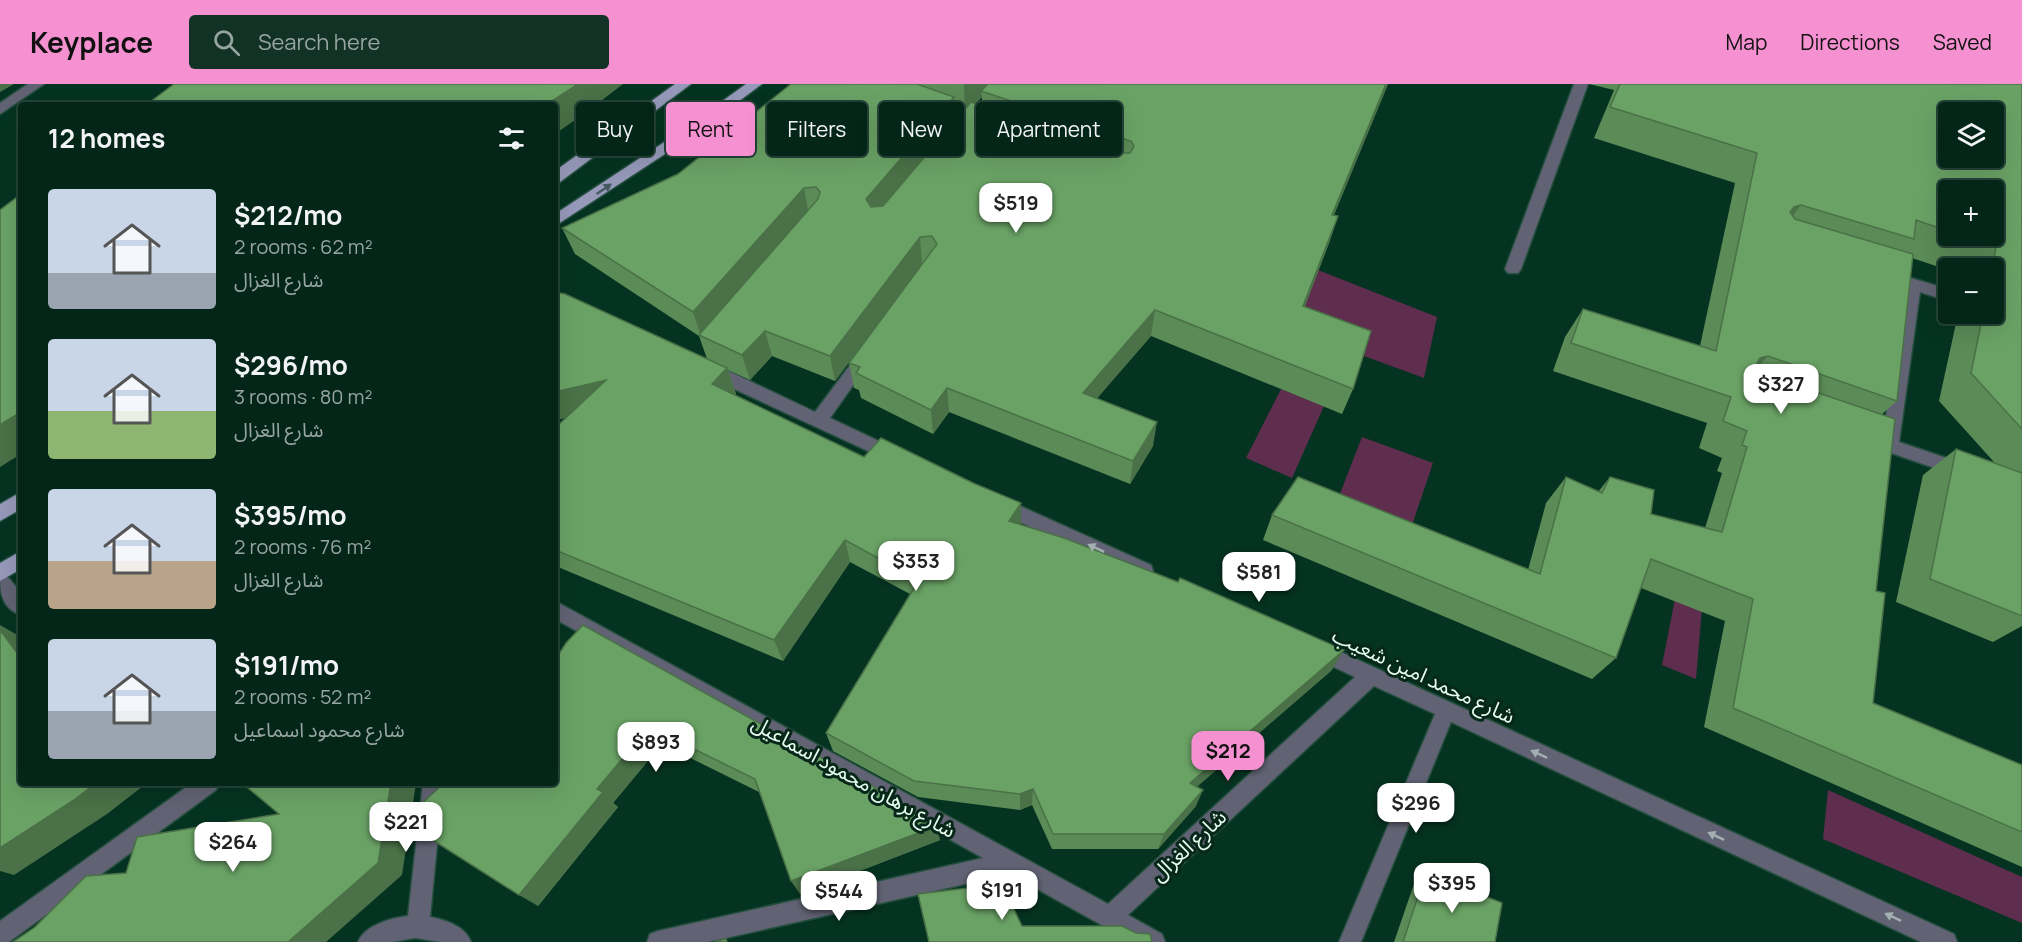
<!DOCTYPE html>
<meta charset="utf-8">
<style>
body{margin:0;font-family:Manrope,"Noto Sans Arabic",sans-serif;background:#123226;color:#f1f3f6;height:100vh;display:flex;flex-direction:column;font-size:22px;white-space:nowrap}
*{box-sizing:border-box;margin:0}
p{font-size:20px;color:#97a5a2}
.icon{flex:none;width:33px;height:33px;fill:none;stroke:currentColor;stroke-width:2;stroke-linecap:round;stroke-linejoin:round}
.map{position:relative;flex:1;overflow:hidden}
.side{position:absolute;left:18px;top:18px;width:540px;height:684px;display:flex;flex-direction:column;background:#042619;border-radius:6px;box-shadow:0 6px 24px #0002,0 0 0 2px #254338}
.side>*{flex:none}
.hud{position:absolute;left:576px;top:18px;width:570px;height:54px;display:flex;gap:12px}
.fabs{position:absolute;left:1938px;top:18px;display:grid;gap:12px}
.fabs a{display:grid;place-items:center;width:66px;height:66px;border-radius:6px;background:#042619;box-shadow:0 6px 24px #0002,0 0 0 2px #254338;font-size:30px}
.price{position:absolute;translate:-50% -51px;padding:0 14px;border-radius:12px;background:#fff;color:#222;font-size:20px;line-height:39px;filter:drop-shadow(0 2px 3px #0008)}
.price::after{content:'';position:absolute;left:50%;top:36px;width:18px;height:14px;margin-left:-9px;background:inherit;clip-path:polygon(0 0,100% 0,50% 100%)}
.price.active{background:#f590d1;color:#111}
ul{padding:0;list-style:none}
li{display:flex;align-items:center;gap:18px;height:150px;padding:0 30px}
li span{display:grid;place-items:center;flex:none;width:168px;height:120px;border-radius:6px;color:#555}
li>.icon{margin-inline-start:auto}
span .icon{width:72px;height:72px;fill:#fffc;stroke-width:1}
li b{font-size:26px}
h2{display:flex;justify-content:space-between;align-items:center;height:72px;padding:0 30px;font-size:26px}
.pill{padding:0 21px;border-radius:6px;background:#042619;box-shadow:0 6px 24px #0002,0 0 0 2px #254338;font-size:21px;line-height:54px}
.pill.active{background:#f590d1;color:#111}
header{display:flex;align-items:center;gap:36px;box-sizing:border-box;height:84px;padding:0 30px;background:#f590d1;color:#111}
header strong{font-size:28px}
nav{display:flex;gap:33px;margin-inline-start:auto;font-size:21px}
.search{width:420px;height:54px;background:#123226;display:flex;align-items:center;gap:15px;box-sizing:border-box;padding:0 21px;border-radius:6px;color:#97a5a2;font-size:22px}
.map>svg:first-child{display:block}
</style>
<header>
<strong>Keyplace</strong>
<div class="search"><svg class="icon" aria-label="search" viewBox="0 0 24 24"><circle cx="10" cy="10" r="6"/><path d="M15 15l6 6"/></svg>Search here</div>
<nav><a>Map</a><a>Directions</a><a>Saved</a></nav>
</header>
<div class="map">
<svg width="2022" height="858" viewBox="0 0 2022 858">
<rect width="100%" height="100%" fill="#053321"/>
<g fill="#5f2d4e">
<polygon points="1108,178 1318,186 1437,233 1424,294"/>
<polygon points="1281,305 1324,322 1292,394 1246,374"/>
<polygon points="1362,353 1433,379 1410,447 1336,420"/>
<polygon points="1684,469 1705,489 1696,595 1662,581"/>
<polygon points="1828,706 2022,793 2022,839 1823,755"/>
</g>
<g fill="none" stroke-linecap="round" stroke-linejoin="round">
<defs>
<g id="minor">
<polygon points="28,0 44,0 0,30 0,19"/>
<polygon points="1574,0 1588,0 1521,185 1518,189 1508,189 1505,185"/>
<polygon points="1887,187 1948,205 1948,217 1920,208 1899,358 1967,381 1970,386 1967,391 1961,393 1955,391 1865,360 1862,355 1865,350 1871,348 1883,352 1905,204 1881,197 1879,193 1881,189"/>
<polygon points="865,267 871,269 873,273 830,334 902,368 905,373 902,378 896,380 706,292 704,287 706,282 712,281 718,282 815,328 859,269"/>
<polygon points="1000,413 1151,481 1153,487 1151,493 1144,495 1137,493 994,426 991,421 994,416"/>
<path d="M0,490L7,492L21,509V531C1,524 0,508 0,490Z"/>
<polygon points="555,517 1108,820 1355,593 1310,572 1307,566 1310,560 1317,557 1954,850 1957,858 1921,858 1451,638 1361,858 1339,858 1435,630 1374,602 1128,831 1162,850 1165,858 1132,858 1010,790 708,858 647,858 650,850 658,847 983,774 555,535"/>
<polygon points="192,699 219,699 216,706 9,858 0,858 0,837"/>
<path d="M423,699H443L430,833C446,836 465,842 471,858H441L415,854L392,858H358C365,841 391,834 408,832Z"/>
</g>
<g id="major">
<polygon points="675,0 691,0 560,98 555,99 555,87"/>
<polygon points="746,0 762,0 691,53 555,142 555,130 681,47"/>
<polygon points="21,408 21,425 0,437 0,420"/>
<polygon points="21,467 21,485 0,497 0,479"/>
</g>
</defs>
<use href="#minor" stroke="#244f3e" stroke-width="3"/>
<use href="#major" stroke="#244f3e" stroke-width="3"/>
<use href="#minor" fill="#616273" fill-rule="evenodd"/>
<use href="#major" fill="#9799bb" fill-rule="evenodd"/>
</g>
<g fill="#5b8b57" fill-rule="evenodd">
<path d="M791,0H1388L1334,131L1338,132L1329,159L1305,222L1353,305L1342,330L1151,252L1097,314L1153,362L1130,400L949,328L933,350L861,314L859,306L854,304L849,279L922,180L835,297L772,272L750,296L728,286L736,310L735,311L864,373L973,399L1021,419V441L1332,586L1197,702L1196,722L1158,765H1052L1032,721L1020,726L918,713L833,667L826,649L910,510L850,478L783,577L558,483L555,489V344L565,334L555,336V208L707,275L699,252L575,170L562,144L678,90ZM982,13V22L975,20ZM954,25L963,28L955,37Z"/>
<path d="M1589,0H2022V542L1993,558L1896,518L1923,391L1956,365L1994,378L1939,317L1958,230H1994V184H1948V186L1912,174L1897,317L1881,331L1873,619L2022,681V783L1704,643L1725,537L1641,504L1616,574L1592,595L1263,456L1272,431L1528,486L1546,419L1566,393L1598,408L1610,393L1651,430L1705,444L1722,389L1717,387L1722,374L1699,364L1707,339L1553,287L1565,253L1583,225L1700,262L1735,99L1594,54L1614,6ZM1948,106L1994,152H1948Z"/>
<polygon points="555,576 940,756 800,810 759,708 662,660 613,719 618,723 538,822 555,699"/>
<polygon points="1426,788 1495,858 1394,858 1415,797"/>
</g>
<g fill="#4a7147">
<polygon points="0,0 14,0 0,8"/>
<polygon points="578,0 623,0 588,27 555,50 555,21 546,21"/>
<polygon points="965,0 995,0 981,7 982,13 965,28 964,1"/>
<polygon points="1386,0 1388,0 1323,157 1332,131"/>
<polygon points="954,13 955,40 870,142 866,115"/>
<polygon points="804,104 809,131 701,252 693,228"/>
<polygon points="1801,121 1778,151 1794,123"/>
<polygon points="1338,132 1329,159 1295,247 1303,222"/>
<polygon points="920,153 922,180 835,297 830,272"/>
<polygon points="1155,226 1151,252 1081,333 1083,309"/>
<polygon points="765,247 772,272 750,296 742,271"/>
<polygon points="1768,272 1743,300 1760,274"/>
<polygon points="727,284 736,310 721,325 712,300"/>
<polygon points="606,296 618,322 555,336 555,308"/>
<polygon points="947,304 949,328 933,350 931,326"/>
<polygon points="21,328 21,370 0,383 0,341"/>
<polygon points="1157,338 1153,362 1130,400 1133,377"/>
<polygon points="1021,419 1021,442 1009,437"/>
<polygon points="845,456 850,478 783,577 774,556"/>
<polygon points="555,478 558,483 555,489"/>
<polygon points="0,541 21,553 21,574 0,546"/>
<polygon points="1344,566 1332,586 1183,715 1190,699"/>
<polygon points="649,643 662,660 613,719 618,723 538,822 519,811 597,705"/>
<polygon points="96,699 147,699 107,730 14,791 0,787 0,764"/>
<polygon points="391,699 416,699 402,791 326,858 288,858"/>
<polygon points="1033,705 1032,721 1020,726 1020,710"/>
<polygon points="1203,706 1196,722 1158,765 1164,750"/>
<polygon points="937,742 940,756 800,810 791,797"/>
</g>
<g fill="#6aa265" stroke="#4a7147" stroke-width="1.5" fill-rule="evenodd">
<polygon points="174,0 578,0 546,21 146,21"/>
<polygon points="791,0 917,0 954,13 866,115 871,123 883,122 971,18 1119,69 1130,69 1134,62 1131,57 981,7 988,0 1386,0 1332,131 1338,132 1303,222 1371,247 1353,305 1155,226 1083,309 1157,338 1133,377 947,304 931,326 856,289 860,283 849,279 937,160 932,152 920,153 830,272 765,247 742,271 699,251 818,115 820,108 816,103 804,104 693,228 562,144 678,90"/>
<path d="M1620,0H2022V345L1971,289L1983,230H1994V184H1992L1996,163L1961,152H1994V106H1948V147L1916,136L1914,155L1801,121L1794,123L1790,128L1795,135L1913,170L1897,317L1768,272L1760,274L1756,281L1760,289L1895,335L1876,507L1885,509L1873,619L2022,681V748L1733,624L1753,515L1651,475L1616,574L1272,431L1298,393L1540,490L1566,393L1602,409L1610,393L1654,406L1651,430L1722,448L1747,363L1742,361L1747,347L1723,337L1731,313L1571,259L1583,225L1716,267L1757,69L1610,23ZM1948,28H1994V74H1948Z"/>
<polygon points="21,110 21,328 0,341 0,126"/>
<polygon points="555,208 565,210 727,284 712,300 864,373 881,354 973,399 1021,419 1009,437 1064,454 1178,498 1180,494 1344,566 1190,699 1203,706 1164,750 1053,750 1033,705 1020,710 914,697 826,649 919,496 845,456 774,556 555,466 555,344 606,296 555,308"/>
<polygon points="1956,365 2022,389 2022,532 1930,495"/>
<polygon points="583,541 888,711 937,742 791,797 755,695 649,643 597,705 603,708 519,811 417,746 419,722 444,699 555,699 555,576 566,559"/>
<polygon points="0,546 21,574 21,699 96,699 74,716 0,764"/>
<polygon points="242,699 391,699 378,779 288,858 13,858 35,843 86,792 126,789 137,753 279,730"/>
<polygon points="1426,788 1502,819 1495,858 1403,858"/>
<polygon points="1002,800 1022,842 1122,842 1136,849 1150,850 1152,858 929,858 918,810"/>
<polygon points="726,855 727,858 715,858"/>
</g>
<defs><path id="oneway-solid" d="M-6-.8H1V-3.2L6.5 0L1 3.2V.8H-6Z" transform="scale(1.5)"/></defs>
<use fill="#475a62" href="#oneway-solid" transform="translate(604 105) rotate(-34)"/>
<g fill="#a3afb1">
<use href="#oneway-solid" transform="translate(1096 464) rotate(-155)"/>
<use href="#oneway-solid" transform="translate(1539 670) rotate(-155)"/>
<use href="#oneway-solid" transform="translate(1716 752) rotate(-155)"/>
<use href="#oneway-solid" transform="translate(1893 833) rotate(-155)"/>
</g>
<g text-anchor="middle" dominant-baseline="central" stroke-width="6" stroke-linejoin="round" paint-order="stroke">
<g font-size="21" fill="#e5fcef" stroke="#062719">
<text transform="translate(1424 591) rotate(25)">شارع محمد امين شعيب</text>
<text transform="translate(854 692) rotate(29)">شارع برهان محمود اسماعيل</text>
<text transform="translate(1188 761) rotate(-43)">شارع الغزال</text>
</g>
</g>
</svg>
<div class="fabs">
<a><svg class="icon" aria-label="layers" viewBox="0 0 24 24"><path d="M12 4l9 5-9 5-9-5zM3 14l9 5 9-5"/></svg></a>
<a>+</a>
<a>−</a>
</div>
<b class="price" style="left:1016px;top:150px">$519</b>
<b class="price" style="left:1781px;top:331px">$327</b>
<b class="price" style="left:916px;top:508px">$353</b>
<b class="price" style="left:1259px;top:519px">$581</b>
<b class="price" style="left:656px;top:689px">$893</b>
<b class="price active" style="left:1228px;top:698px">$212</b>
<b class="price" style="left:1416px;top:750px">$296</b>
<b class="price" style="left:406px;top:769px">$221</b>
<b class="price" style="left:233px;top:789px">$264</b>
<b class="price" style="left:1452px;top:830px">$395</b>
<b class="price" style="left:1002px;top:837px">$191</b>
<b class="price" style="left:839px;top:838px">$544</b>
<div class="hud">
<a class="pill">Buy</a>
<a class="pill active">Rent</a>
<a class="pill">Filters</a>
<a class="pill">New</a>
<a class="pill">Apartment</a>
</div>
<section class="side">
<h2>12 homes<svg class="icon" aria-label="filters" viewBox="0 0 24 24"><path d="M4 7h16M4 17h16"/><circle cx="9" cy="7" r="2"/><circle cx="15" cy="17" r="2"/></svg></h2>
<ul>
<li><span style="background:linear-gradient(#c9d6e8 70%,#9aa5b1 0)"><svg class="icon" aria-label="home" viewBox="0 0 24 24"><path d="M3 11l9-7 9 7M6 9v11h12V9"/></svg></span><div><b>$212/mo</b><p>2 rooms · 62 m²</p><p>شارع الغزال</p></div></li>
<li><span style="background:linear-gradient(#c9d6e8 60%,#8fb573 0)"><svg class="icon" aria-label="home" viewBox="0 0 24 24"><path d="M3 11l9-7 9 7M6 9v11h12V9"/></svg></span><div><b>$296/mo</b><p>3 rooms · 80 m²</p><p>شارع الغزال</p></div></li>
<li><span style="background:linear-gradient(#c9d6e8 60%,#b9a48a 0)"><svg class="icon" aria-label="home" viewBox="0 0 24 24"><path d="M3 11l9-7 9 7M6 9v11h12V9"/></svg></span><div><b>$395/mo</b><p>2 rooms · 76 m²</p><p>شارع الغزال</p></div></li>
<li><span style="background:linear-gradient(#c9d6e8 60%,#9aa5b1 0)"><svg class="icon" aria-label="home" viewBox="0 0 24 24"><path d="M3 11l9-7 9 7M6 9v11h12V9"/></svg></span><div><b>$191/mo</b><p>2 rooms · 52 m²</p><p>شارع محمود اسماعيل</p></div></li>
</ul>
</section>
</div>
